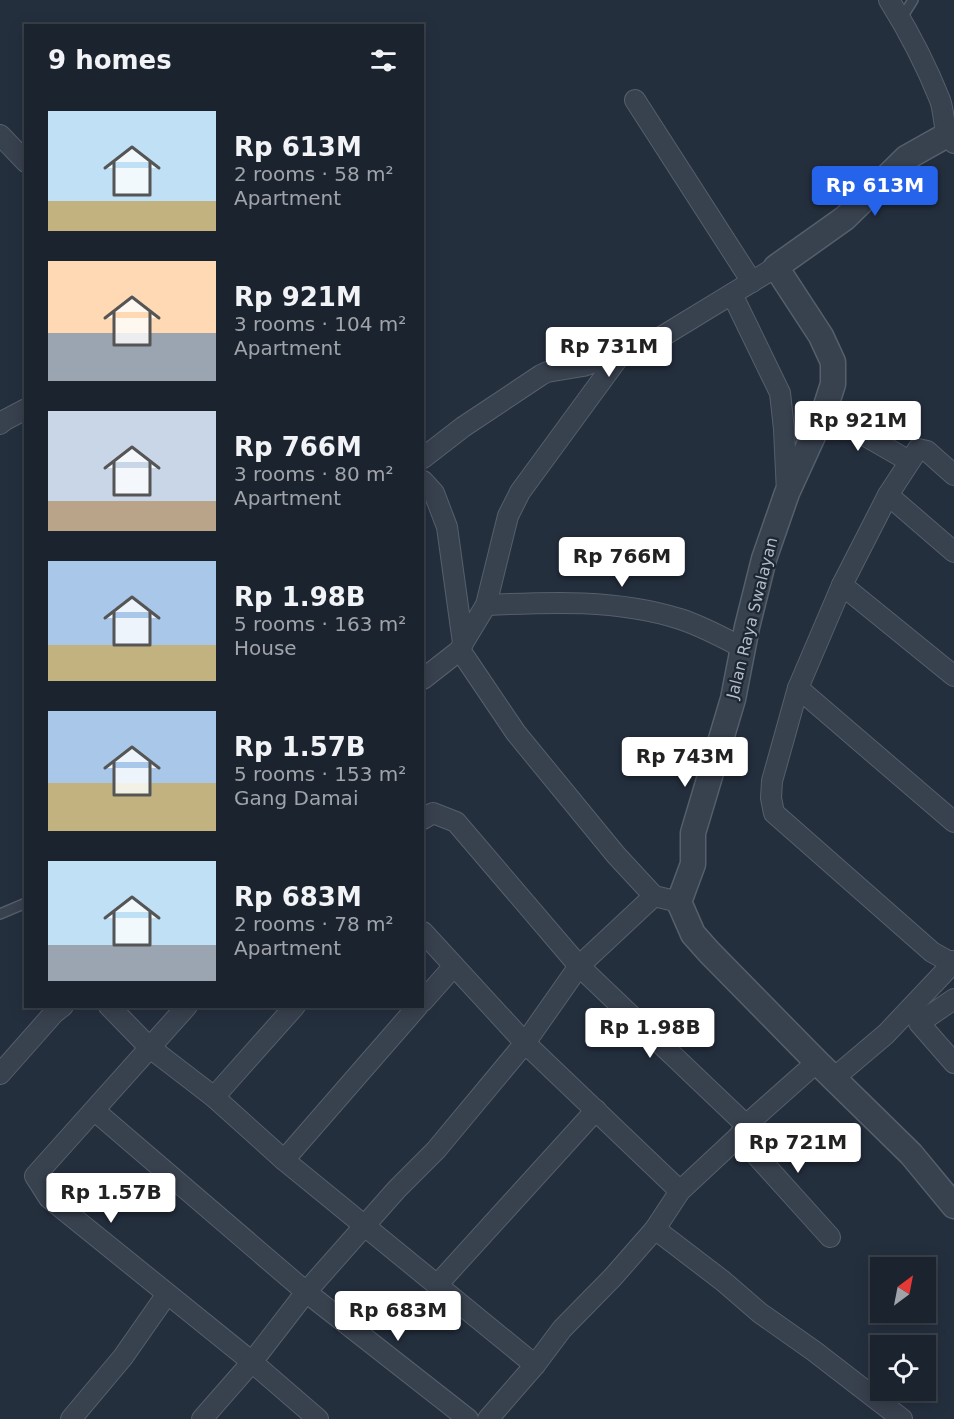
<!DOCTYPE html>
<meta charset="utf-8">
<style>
body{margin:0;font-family:"DejaVu Sans",sans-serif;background:#282f3a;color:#f1f3f6;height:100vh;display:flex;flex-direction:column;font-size:22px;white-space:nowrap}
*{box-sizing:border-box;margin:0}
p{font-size:20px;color:#a0a4aa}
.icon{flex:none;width:33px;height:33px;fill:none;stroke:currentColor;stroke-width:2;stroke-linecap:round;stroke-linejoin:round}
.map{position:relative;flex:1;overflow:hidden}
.drawer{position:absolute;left:24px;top:24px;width:400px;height:984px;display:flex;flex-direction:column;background:#1b232e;border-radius:0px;box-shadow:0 3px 15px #0003,0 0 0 2px #39404a}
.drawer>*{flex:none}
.needle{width:39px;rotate:32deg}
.controls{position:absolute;left:870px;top:1257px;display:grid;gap:12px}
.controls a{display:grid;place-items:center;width:66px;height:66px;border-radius:0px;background:#1b232e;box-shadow:0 3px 15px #0003,0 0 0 2px #39404a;font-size:30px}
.price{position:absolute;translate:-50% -51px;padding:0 14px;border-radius:6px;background:#fff;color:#222;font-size:20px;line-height:39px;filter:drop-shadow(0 2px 3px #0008)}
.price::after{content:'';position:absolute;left:50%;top:36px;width:18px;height:14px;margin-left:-9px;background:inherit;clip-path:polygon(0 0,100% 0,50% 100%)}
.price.active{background:#2563eb;color:#fff}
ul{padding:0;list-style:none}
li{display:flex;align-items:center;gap:18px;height:150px;padding:0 24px}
li span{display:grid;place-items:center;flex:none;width:168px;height:120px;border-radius:0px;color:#555}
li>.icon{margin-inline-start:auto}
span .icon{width:72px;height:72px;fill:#fffc;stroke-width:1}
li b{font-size:26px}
h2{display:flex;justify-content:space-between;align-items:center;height:72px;padding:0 24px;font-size:26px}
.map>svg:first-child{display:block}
</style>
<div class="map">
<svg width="954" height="1419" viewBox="0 0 954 1419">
<rect width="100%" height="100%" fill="#242f3e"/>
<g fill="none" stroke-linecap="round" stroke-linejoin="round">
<defs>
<g id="service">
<polyline points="901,19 913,0"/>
<polyline points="0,914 26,903"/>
</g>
<g id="minor">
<path d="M889,0C909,32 926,65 940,100C946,117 941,129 954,143"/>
<polyline points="635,100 752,282"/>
<polyline points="0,135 26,162"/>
<polyline points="732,294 780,393 784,429 787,493"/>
<polyline points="824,412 909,461"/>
<polyline points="0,424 5,420 26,409"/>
<polyline points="423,458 463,427 541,375 547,372 583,366 653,342 776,267"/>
<polyline points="954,475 927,451 918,449 888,495 842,585 798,688 772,781 771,798 774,813 932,952 948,961 954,961"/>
<polyline points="423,481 434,493 447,527 463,643 460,650 516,733 616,855 654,896 679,902"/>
<polyline points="888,495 954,552"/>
<polyline points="842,585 954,676"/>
<path d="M486,605C550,602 617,599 680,619C702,626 722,637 743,648"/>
<polyline points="463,643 486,605 508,516 520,492 621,354"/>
<polyline points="423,679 460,650"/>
<polyline points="798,688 954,822"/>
<polyline points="423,819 433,813 456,822 579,966 746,1125"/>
<polyline points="423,932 525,1043 680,1191"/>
<polyline points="954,999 919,1023 954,1063"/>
<polyline points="423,1001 454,966"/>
<polyline points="109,1006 149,1047 214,1097 284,1160 535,1365"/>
<polyline points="187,1006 35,1176 49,1198 252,1362 318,1419"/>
<polyline points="0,1074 54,1013 63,1006"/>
<polyline points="834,1078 886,1034 954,962"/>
<polyline points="214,1097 295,1006"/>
<polyline points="95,1111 306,1292 468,1419"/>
<polyline points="739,1136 830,1237"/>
<polyline points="284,1160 418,1006"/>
<polyline points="655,1229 723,1281 760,1313 814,1351 902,1419"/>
<polyline points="437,1285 596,1110"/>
<polyline points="71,1419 123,1357 167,1294"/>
<polyline points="202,1419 252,1362 306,1292 397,1189 436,1150 525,1043 579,966 654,896"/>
<polyline points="488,1419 535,1365 562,1329 613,1277 655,1229 680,1191 739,1136 746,1125 817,1062"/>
</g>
<polyline id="tertiary" points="954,131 906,158 845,218 776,267 821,336 833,362 833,384 824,412 787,493 764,559 747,627 733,699 693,833 693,864 679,902 693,934 709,952 817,1062 911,1154 954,1206"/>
</defs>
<use href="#service" stroke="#565f6c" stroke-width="12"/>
<use href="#minor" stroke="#565f6c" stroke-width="22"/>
<use href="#tertiary" stroke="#565f6c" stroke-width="27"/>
<use href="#service" stroke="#38414e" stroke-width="9"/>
<use href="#minor" stroke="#38414e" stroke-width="20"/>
<use href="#tertiary" stroke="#38414e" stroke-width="24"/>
</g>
<g text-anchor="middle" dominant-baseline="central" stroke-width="4.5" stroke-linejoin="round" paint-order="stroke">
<g font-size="16" fill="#b4bcc9" stroke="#1d2633">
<text transform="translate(752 618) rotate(-76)">Jalan Raya Swalayan</text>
</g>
</g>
</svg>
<div class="controls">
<a><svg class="needle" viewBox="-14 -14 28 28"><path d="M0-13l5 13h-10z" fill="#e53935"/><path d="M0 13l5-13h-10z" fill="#a0a4aa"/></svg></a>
<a><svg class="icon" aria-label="locate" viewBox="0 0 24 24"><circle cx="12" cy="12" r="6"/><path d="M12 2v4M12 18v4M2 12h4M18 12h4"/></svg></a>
</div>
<b class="price active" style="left:875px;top:217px">Rp 613M</b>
<b class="price" style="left:609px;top:378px">Rp 731M</b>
<b class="price" style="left:858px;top:452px">Rp 921M</b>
<b class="price" style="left:622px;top:588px">Rp 766M</b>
<b class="price" style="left:685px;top:788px">Rp 743M</b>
<b class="price" style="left:650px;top:1059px">Rp 1.98B</b>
<b class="price" style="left:798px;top:1174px">Rp 721M</b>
<b class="price" style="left:111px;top:1224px">Rp 1.57B</b>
<b class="price" style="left:398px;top:1342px">Rp 683M</b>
<section class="drawer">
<h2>9 homes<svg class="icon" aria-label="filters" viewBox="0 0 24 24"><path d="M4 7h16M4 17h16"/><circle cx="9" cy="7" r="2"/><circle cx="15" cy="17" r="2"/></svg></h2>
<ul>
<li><span style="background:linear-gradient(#bfe0f5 75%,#c2b280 0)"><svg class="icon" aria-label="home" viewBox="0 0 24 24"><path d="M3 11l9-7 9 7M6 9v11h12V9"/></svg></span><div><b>Rp 613M</b><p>2 rooms · 58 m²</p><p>Apartment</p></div></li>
<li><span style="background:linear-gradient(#ffd9b3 60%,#9aa5b1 0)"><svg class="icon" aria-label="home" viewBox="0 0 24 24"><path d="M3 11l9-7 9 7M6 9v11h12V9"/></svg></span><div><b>Rp 921M</b><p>3 rooms · 104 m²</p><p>Apartment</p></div></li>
<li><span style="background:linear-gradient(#c9d6e8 75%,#b9a48a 0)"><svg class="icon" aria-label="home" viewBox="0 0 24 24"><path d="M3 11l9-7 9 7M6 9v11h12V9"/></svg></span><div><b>Rp 766M</b><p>3 rooms · 80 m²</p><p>Apartment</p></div></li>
<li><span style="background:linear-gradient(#a9c7e8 70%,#c2b280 0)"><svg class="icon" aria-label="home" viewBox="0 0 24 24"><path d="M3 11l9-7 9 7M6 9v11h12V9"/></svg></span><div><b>Rp 1.98B</b><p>5 rooms · 163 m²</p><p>House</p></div></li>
<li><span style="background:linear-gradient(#a9c7e8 60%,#c2b280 0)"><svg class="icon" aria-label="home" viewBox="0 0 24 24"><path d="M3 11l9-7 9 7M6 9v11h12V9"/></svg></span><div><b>Rp 1.57B</b><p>5 rooms · 153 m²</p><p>Gang Damai</p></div></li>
<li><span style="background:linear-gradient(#bfe0f5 70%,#9aa5b1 0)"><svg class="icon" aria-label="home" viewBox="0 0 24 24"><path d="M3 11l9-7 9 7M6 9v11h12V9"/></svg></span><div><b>Rp 683M</b><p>2 rooms · 78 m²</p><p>Apartment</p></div></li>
</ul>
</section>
</div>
